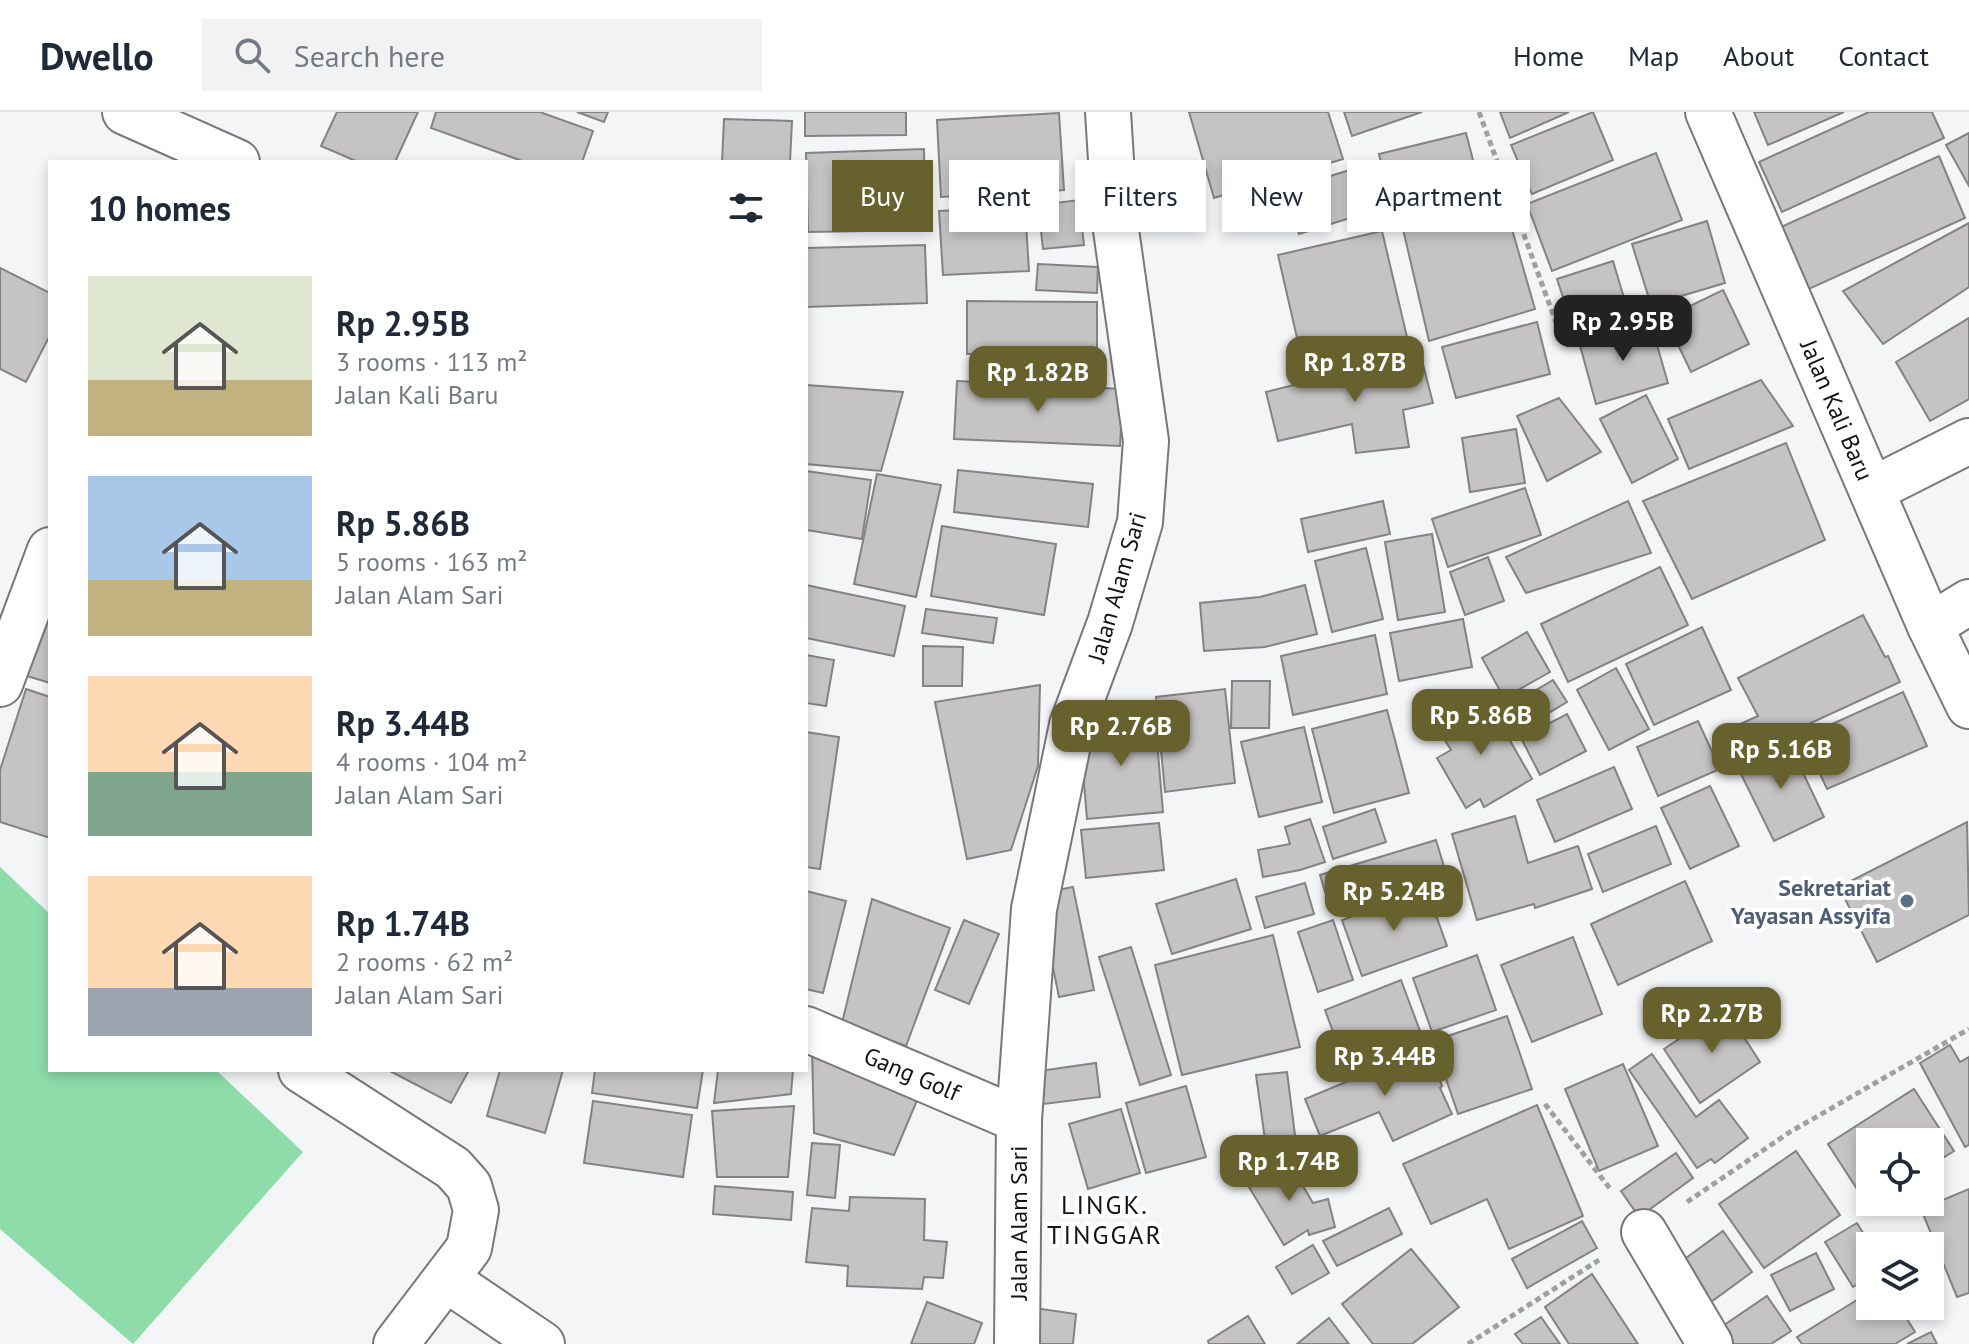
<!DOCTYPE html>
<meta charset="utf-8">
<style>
body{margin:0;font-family:"PT Sans",sans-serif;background:#f2f2f3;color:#1f2937;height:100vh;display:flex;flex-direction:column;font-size:30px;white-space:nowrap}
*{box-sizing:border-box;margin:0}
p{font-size:26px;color:#747a83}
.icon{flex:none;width:44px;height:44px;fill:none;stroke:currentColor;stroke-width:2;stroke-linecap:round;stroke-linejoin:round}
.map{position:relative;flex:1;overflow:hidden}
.side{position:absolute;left:48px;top:48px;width:760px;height:912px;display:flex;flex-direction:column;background:#fff;border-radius:0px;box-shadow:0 4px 12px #0003}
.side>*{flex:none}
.hud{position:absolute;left:832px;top:48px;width:760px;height:72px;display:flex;gap:16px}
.controls{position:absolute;left:1856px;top:1016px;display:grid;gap:16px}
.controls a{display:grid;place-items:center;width:88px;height:88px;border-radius:0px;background:#fff;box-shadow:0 4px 12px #0003;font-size:40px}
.price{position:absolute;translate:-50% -68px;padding:0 18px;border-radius:16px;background:#67612e;color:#fff;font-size:26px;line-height:52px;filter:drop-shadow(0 2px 4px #0008)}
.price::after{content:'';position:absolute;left:50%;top:48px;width:24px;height:18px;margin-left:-12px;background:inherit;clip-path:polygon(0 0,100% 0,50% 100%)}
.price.on{background:#222;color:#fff}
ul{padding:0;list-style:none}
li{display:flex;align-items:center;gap:24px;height:200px;padding:0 40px}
li span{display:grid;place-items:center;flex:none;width:224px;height:160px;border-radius:0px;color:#555}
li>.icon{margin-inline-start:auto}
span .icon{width:96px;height:96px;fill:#fffc;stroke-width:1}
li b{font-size:34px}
h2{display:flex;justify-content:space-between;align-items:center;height:96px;padding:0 40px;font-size:34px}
.pill{padding:0 28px;border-radius:0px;background:#fff;box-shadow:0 4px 12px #0003;font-size:28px;line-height:72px}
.pill.on{background:#67612e;color:#fff}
header{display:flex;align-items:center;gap:48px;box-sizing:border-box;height:112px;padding:0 40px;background:#fff;border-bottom:2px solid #e0e1e3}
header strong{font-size:38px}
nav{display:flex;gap:44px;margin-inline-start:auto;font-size:28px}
.search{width:560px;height:72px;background:#f2f2f3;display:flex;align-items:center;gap:20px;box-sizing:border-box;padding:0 28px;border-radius:0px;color:#747a83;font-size:30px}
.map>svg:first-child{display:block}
</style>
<header>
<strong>Dwello</strong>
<div class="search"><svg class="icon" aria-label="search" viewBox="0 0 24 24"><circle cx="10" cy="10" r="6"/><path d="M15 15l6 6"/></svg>Search here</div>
<nav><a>Home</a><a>Map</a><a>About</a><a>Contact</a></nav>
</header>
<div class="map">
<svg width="1969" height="1232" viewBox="0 0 1969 1232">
<rect width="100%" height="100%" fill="#f4f5f7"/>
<polygon fill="#8edcaa" points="0,755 50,802 50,958 216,958 303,1040 133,1232 0,1117"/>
<g fill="#c5c3c4" stroke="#848283" stroke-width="2">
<polygon points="337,0 418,0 395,50 358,50 321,34"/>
<polygon points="436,0 540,0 593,19 582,50 525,50 431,16"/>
<polygon points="577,0 608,0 604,10"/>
<polygon points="805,0 906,0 906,23 805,24"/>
<polygon points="1189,0 1328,0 1343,47 1214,86"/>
<polygon points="1344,0 1422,0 1352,24"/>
<polygon points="1500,0 1569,0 1510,26"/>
<polygon points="1593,0 1613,48 1532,82 1511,33"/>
<polygon points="1754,0 1844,0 1768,33"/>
<polygon points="1869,0 1932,0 1944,26 1782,100 1759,50"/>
<polygon points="1059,1 1064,78 941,85 937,8"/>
<polygon points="724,7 792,9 790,50 722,50"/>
<polygon points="1466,21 1482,83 1394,104 1379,42"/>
<polygon points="1969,21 1969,74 1946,33"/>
<polygon points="924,37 925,118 808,120 806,41"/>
<polygon points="1656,41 1682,108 1552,159 1527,92"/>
<polygon points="1939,44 1965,106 1800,181 1772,119"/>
<polygon points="1356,56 1369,100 1299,122 1285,78"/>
<polygon points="1079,88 1084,133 1043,137 1038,93"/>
<polygon points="1505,93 1535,197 1429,229 1403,117"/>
<polygon points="1025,95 1029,159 943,163 939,99"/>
<polygon points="1707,109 1725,171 1651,193 1632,132"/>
<polygon points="1969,111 1969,175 1883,232 1843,179"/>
<polygon points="1382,119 1407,225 1303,252 1278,143"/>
<polygon points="925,133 927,191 806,195 806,136"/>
<polygon points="1613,149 1627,196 1572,213 1557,167"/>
<polygon points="1038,152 1098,155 1097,181 1036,178"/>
<polygon points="0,156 50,181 50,223 26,270 0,257"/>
<polygon points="1723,178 1749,232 1691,260 1665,206"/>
<polygon points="967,189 1097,190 1097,242 967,242"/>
<polygon points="1969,206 1969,287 1930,309 1896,250"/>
<polygon points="1650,209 1668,271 1596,292 1579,230"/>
<polygon points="1537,210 1550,262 1456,286 1442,235"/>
<polygon points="1420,241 1433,291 1403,298 1409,335 1356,341 1352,312 1278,329 1266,280"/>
<polygon points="1761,268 1793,314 1689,357 1668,307"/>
<polygon points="957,269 1123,277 1120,334 954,327"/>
<polygon points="806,273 903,280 881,359 806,352"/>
<polygon points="1646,283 1678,347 1632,371 1600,307"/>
<polygon points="1559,286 1601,340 1547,369 1517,304"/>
<polygon points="1516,317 1525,371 1470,380 1462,326"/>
<polygon points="1786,331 1825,428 1692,487 1643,389"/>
<polygon points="958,358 1093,372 1088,415 954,400"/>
<polygon points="806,359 871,368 862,427 806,418"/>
<polygon points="877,362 941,373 916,485 854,472"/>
<polygon points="1525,376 1541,423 1448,455 1432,407"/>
<polygon points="1383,389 1390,422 1308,440 1301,407"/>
<polygon points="1628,389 1651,441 1526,481 1506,445"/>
<polygon points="942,414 1056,432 1044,503 931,484"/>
<polygon points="1432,422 1445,500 1398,508 1385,430"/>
<polygon points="1366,436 1383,507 1332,520 1315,449"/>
<polygon points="1488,445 1504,489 1465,503 1450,460"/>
<polygon points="1660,455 1688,513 1568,570 1541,512"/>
<polygon points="806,473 905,494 894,544 806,526"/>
<polygon points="1305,473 1317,522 1265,535 1204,539 1200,491 1260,485"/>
<polygon points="50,478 50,571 17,561"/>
<polygon points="926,497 997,506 993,531 922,521"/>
<polygon points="1863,503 1885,545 1888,544 1900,570 1726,650 1714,624 1758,604 1738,566"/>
<polygon points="1463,507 1472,555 1399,569 1390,521"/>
<polygon points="1702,515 1731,578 1654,613 1626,552"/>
<polygon points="1527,520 1550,560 1504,586 1482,546"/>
<polygon points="1375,523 1387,582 1293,603 1281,544"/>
<polygon points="923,534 963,535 962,574 923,574"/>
<polygon points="806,543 834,548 826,594 806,591"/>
<polygon points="1616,556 1649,617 1609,638 1577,578"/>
<polygon points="1553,568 1567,590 1524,616 1511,593"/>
<polygon points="1232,569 1270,569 1269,616 1231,616"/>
<polygon points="1040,573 1038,654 1011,738 967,747 935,590"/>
<polygon points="26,577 50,585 50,726 0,710 0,658"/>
<polygon points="1225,577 1235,671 1165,680 1156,585"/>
<polygon points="1903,580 1927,634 1827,677 1803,625"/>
<polygon points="1485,585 1532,667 1484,695 1480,687 1466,696 1437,646 1451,638 1438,617"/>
<polygon points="1387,598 1409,681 1334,701 1312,617"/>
<polygon points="1567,602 1586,639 1540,663 1521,626"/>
<polygon points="1155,605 1163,700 1087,707 1079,612"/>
<polygon points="1698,609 1720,657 1658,684 1637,635"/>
<polygon points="1304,615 1322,690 1259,705 1241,630"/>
<polygon points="806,620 839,625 820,757 806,755"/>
<polygon points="1788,629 1824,705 1774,729 1737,654"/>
<polygon points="1614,655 1632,697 1555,730 1537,688"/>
<polygon points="1710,674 1739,734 1690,757 1661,696"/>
<polygon points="1375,697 1386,730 1333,747 1323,715"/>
<polygon points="1515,704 1528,751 1578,734 1592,777 1535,796 1534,792 1477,808 1452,722"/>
<polygon points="1310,707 1325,750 1300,758 1263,765 1258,738 1290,732 1285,715"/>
<polygon points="1967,710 1969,803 1877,850 1839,775"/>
<polygon points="1159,711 1164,758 1086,766 1081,718"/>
<polygon points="1656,714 1671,752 1603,780 1588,742"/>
<polygon points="1436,728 1446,761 1330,796 1320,763"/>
<polygon points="1236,767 1251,817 1172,842 1156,792"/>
<polygon points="1685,769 1712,829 1618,873 1591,812"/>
<polygon points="1305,771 1314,802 1265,816 1256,785"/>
<polygon points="1073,775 1094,878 1059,885 1038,782"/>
<polygon points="1427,778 1447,834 1362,864 1342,808"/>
<polygon points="806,779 846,789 823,881 806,877"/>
<polygon points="872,787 950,816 906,934 842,911"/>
<polygon points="964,808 999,822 969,892 935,878"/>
<polygon points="1333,808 1353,868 1318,880 1298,820"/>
<polygon points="1273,823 1300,935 1182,963 1155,853"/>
<polygon points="1573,825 1602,902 1532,930 1501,853"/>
<polygon points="1131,835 1171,963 1140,973 1099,845"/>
<polygon points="1477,843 1496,898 1432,920 1413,866"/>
<polygon points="1401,868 1423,927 1346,955 1325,898"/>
<polygon points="1725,896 1760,950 1700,991 1664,937"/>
<polygon points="1507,904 1532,977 1458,1002 1433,929"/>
<polygon points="1950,933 1960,950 1969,945 1969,1033 1965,1035 1920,951"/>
<polygon points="812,935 921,979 894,1043 814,1021"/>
<polygon points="1427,936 1442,974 1440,976 1452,1002 1393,1029 1379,1000 1320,1024 1305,987"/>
<polygon points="1652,942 1696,1005 1719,988 1748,1026 1715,1051 1711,1047 1697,1056 1629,958"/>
<polygon points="1096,951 1100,985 1036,993 1032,960"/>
<polygon points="1623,952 1658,1034 1599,1059 1565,977"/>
<polygon points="388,958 469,958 451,991"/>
<polygon points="500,958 563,958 545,1021 487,1004"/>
<polygon points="595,958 703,958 697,996 592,981"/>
<polygon points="718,958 793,958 791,982 714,991"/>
<polygon points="1287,960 1296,1031 1266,1035 1256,963"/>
<polygon points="1186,974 1206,1045 1146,1061 1126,991"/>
<polygon points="1914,977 1954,1039 1930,1054 1930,1030 1870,1030 1870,1090 1874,1090 1868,1094 1828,1032"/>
<polygon points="593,989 692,1003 683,1065 584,1051"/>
<polygon points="1537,993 1583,1104 1509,1137 1487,1087 1431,1112 1403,1052"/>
<polygon points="794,994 788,1065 717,1065 712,999"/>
<polygon points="1121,997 1140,1061 1088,1077 1069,1012"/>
<polygon points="812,1031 840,1033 835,1086 807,1083"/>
<polygon points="1796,1039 1840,1103 1764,1156 1719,1092"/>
<polygon points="1676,1041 1693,1066 1639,1105 1621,1079"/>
<polygon points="1286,1045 1313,1091 1328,1087 1335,1115 1309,1123 1308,1118 1284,1133 1246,1070"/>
<polygon points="715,1074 793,1080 791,1108 713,1102"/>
<polygon points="1969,1077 1969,1181 1957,1185 1921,1097"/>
<polygon points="850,1085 925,1087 924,1128 947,1130 943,1166 924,1165 922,1177 847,1174 848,1154 806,1150 812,1096 849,1099"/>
<polygon points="1389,1096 1402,1122 1337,1154 1323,1129"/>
<polygon points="1582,1109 1597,1136 1527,1176 1512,1147"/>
<polygon points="1857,1111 1871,1134 1870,1165 1853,1175 1825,1130"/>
<polygon points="1723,1119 1752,1160 1700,1198 1671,1157"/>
<polygon points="1313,1133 1329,1161 1292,1182 1276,1155"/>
<polygon points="1411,1137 1459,1195 1412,1232 1373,1232 1342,1192"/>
<polygon points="1816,1141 1834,1177 1790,1199 1771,1163"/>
<polygon points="1592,1162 1638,1232 1569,1232 1545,1195"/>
<polygon points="1870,1180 1870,1194 1899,1194 1915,1220 1895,1232 1802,1232 1797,1225"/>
<polygon points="1767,1184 1791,1219 1771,1232 1713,1232 1708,1224"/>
<polygon points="927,1190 982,1211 974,1232 911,1232"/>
<polygon points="1021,1194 1076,1202 1073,1232 1019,1232"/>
<polygon points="1248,1204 1265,1232 1209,1232 1208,1229"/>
<polygon points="1541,1205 1560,1232 1523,1232 1515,1222"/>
<polygon points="1329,1206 1349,1232 1297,1232"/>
<polygon points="1931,1220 1937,1232 1907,1232"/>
</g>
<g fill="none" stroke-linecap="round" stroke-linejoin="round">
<defs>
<g id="street">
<polyline points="125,0 237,50"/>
<polyline points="1708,0 1930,514 1969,594"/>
<polyline points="1872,378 1969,329"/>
<polyline points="1930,514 1969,490"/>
<polyline points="0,572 50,438"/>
<polyline points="806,917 1019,1008"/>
<polyline points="301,958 453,1056 469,1074 476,1098 469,1136 396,1232"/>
<polyline points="1644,1120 1710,1232"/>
<polyline points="446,1167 542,1232"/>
<polyline points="1017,1232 1019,1008 1034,797 1072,613 1110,511 1140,410 1146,329 1115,111 1108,0"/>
</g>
</defs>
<use href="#street" stroke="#77787a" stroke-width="48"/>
<g stroke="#9fa0a1" stroke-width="5" stroke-dasharray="6 4" stroke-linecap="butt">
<polyline points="1479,0 1561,224"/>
<polyline points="1545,992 1611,1078"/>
<polyline points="1687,1090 1790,1020 1969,917"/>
<polyline points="1468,1232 1599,1148"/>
</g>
<use href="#street" stroke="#fff" stroke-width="44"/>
</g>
<circle fill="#5c6f8a" stroke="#fff" stroke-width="3" cx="1907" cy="789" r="8"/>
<g text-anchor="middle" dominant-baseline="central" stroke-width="8" stroke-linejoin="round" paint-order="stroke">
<g font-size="24" fill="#131314" stroke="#fff">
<text transform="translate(1837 298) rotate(67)">Jalan Kali Baru</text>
<text transform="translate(1117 475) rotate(-74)">Jalan Alam Sari</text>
<text transform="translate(912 962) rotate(23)">Gang Golf</text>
<text transform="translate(1018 1111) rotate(-90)">Jalan Alam Sari</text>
</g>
<g font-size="24" font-weight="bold" fill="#4e5e75" stroke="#fff" text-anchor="end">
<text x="1891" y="775">Sekretariat<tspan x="1891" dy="28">Yayasan Assyifa</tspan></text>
</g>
<g font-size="26" letter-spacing="2" fill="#131314" stroke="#fff">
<text x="1105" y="1092">LINGK.<tspan x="1105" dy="30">TINGGAR</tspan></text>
</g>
</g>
</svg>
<div class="controls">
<a><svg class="icon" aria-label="locate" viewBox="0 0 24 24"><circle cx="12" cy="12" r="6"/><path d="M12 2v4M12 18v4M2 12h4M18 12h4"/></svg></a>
<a><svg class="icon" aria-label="layers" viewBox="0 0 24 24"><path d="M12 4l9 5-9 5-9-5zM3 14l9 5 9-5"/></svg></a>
</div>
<b class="price on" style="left:1623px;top:251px">Rp 2.95B</b>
<b class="price" style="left:1355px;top:292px">Rp 1.87B</b>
<b class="price" style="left:1038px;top:302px">Rp 1.82B</b>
<b class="price" style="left:1481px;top:645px">Rp 5.86B</b>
<b class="price" style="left:1121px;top:656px">Rp 2.76B</b>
<b class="price" style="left:1781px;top:679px">Rp 5.16B</b>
<b class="price" style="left:1394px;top:821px">Rp 5.24B</b>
<b class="price" style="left:1712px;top:943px">Rp 2.27B</b>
<b class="price" style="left:1385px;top:986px">Rp 3.44B</b>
<b class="price" style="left:1289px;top:1091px">Rp 1.74B</b>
<div class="hud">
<a class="pill on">Buy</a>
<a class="pill">Rent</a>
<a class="pill">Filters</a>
<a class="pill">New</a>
<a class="pill">Apartment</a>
</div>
<section class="side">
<h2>10 homes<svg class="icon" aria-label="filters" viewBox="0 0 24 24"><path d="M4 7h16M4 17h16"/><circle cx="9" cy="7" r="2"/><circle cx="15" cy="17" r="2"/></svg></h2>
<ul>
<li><span style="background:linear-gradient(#dfe7d0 65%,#c2b280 0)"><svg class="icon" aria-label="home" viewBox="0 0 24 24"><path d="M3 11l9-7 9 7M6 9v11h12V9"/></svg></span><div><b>Rp 2.95B</b><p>3 rooms · 113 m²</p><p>Jalan Kali Baru</p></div></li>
<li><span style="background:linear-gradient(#a9c7e8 65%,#c2b280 0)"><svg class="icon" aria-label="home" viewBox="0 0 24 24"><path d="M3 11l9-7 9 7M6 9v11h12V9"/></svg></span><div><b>Rp 5.86B</b><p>5 rooms · 163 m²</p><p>Jalan Alam Sari</p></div></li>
<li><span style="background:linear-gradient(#ffd9b3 60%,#7fa58c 0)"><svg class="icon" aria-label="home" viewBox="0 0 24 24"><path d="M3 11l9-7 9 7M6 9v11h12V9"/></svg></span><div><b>Rp 3.44B</b><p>4 rooms · 104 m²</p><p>Jalan Alam Sari</p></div></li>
<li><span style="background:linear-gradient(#ffd9b3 70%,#9aa5b1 0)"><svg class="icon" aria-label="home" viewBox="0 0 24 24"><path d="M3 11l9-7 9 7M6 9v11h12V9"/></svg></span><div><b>Rp 1.74B</b><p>2 rooms · 62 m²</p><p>Jalan Alam Sari</p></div></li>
</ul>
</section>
</div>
